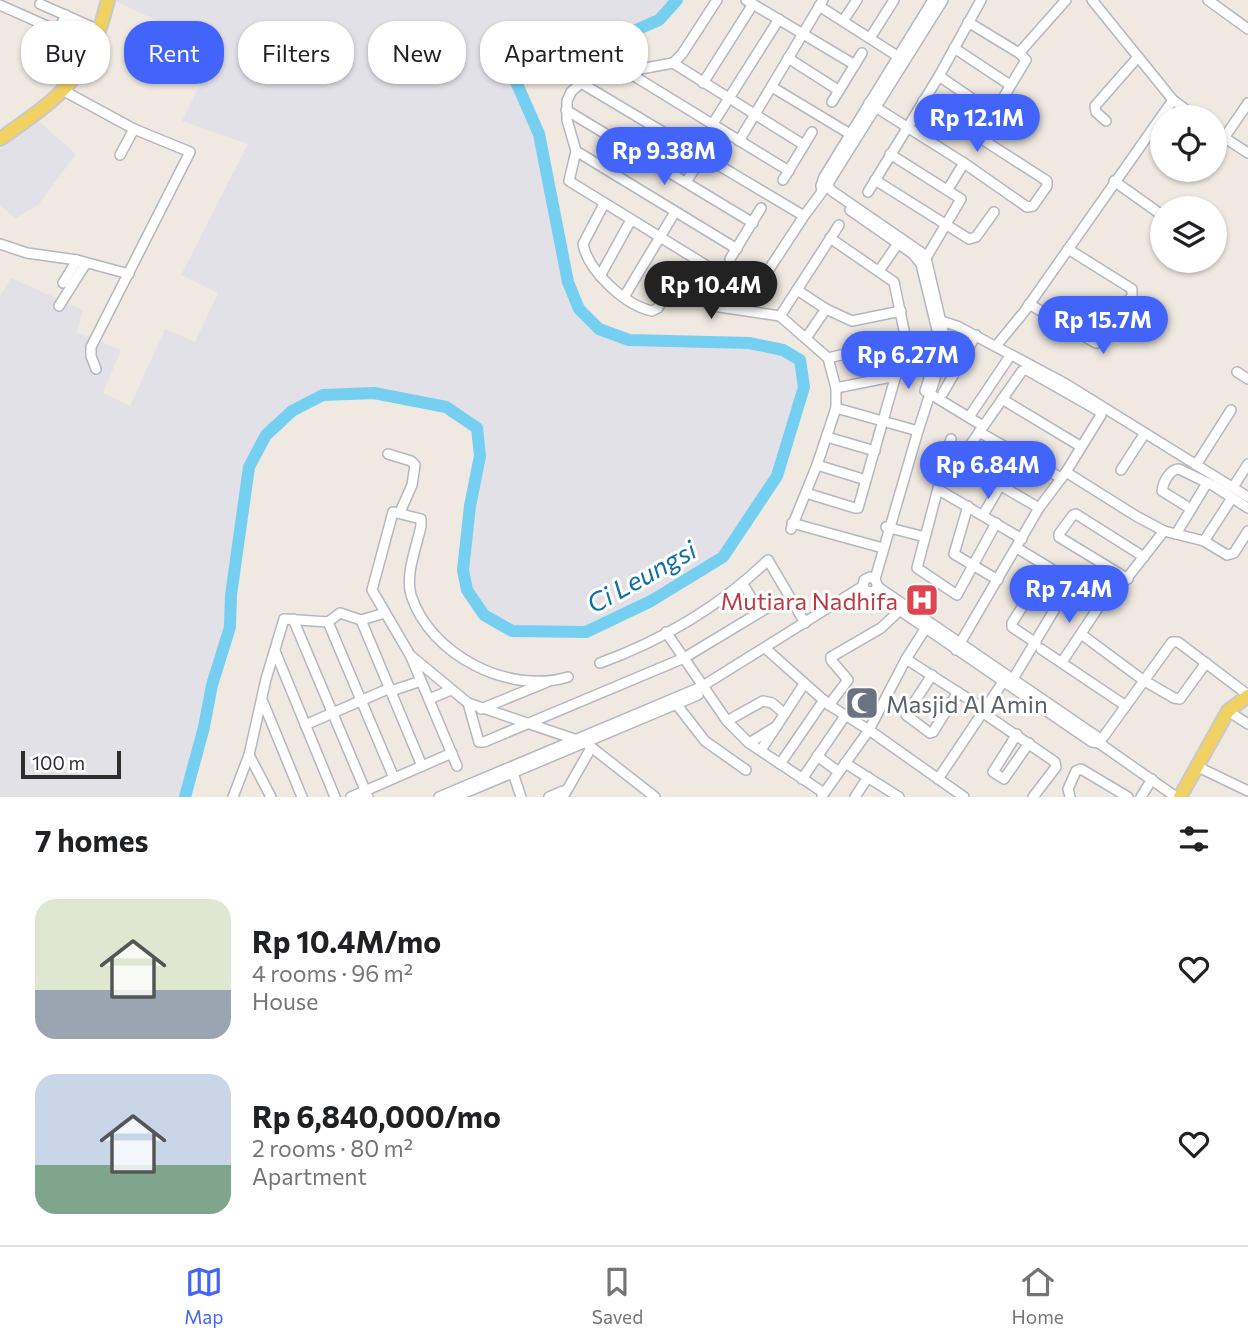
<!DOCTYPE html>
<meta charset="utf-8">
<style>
body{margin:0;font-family:Commissioner,sans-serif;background:#f6f6f6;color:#202124;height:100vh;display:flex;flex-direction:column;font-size:26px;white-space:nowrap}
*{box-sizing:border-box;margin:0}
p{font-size:23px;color:#757577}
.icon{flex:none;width:38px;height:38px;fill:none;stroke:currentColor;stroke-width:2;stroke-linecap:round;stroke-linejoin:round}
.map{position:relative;height:797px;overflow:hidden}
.side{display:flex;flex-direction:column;background:#fff;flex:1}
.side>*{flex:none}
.top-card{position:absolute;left:21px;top:21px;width:700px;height:63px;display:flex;gap:14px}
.buttons{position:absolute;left:1150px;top:105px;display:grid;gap:14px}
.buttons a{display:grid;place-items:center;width:77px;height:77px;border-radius:50%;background:#fff;box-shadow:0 2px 5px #0004;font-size:35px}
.scale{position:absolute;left:21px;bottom:18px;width:100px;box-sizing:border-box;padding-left:7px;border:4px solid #2e2e2e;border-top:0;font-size:19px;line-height:24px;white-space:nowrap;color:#2e2e2e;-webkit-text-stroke:5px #fff;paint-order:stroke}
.price{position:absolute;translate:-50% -60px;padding:0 16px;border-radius:24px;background:#4264fb;color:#fff;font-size:23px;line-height:46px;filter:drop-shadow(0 2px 4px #0008)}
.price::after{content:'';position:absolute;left:50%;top:42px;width:21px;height:16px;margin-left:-10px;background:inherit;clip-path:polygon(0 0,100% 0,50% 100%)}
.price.active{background:#222;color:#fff}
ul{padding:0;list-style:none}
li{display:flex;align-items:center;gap:21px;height:175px;padding:0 35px}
li span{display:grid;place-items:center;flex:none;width:196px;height:140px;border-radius:21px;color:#555}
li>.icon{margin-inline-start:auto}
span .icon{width:84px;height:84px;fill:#fffc;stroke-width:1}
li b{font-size:30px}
h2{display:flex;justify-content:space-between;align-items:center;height:84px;padding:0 35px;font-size:30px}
.tag{padding:0 24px;border-radius:28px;background:#fff;box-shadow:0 2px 5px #0004;font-size:24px;line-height:63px}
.tag.active{background:#4264fb;color:#fff}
.tabs{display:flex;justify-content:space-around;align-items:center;height:98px;border-top:2px solid #e0e0e0;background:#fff;font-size:19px;color:#757577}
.tabs a{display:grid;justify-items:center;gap:4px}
.tabs .active{color:#4264fb}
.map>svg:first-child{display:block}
</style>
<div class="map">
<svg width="1248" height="797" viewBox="0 0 1248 797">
<rect width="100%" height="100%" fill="#efe9e1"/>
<g fill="#e3e1e8">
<polygon points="114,0 677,0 659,20 636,30 598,32 557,29 521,45 509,66 539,134 568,282 579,309 599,329 629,340 747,343 783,350 800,360 804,387 777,476 723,557 653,600 586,632 512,631 484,615 467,590 463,570 470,506 480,456 477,428 446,407 374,393 323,395 292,411 266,435 249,467 230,627 212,685 184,797 0,797 0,296 11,278 83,310 77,332 121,350 103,393 130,406 165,329 195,342 218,293 181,275 248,144 182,121 217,50"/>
<polygon points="35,118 76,154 38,205 16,218 0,206 0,150"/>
</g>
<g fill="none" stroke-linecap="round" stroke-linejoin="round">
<polyline stroke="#75cff0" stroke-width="12" points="185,797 204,727 212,685 230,627 231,595 249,467 266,435 292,411 323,395 374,393 446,407 477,428 480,456 470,506 463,570 467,590 484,615 512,631 586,632 651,601 723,557 777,476 804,387 800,360 783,350 749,343 629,340 599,329 579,309 568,282 539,134 509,66 521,45 558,29 600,32 636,30 659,20 677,0"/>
<defs>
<g id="minor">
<polyline points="717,0 682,54 673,63 597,77 581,83 571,92 567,101 567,120 576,151 569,181 751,293"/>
<polyline points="746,0 855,65"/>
<polyline points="1092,0 1173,100 1196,117"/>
<polyline points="1208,0 1248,29"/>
<polyline points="40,4 99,30"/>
<polyline points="0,5 56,30 59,29 66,15"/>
<polyline points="819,6 902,59"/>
<polyline points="843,21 857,0"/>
<polyline points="968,22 1019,53 1026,60 979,138"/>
<polyline points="870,38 894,0"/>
<polyline points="954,48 1010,85"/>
<polyline points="1019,53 1066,0"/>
<polyline points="788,58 838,90"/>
<polyline points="673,63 804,145"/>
<polyline points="629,73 789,171"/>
<polyline points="939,76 993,113"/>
<polyline points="581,83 804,216"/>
<polyline points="703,83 753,4"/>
<polyline points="772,87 850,134"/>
<polyline points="64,91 134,129 190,152 91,347 91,356 96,369"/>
<polyline points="832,102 862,53"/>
<polyline points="869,103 964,163 1027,207 1033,206 1047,186 1047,181 923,101"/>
<polyline points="566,110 753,223"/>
<polyline points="1106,121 1096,112 1095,106 1138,57"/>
<polyline points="712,125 779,19"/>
<polyline points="1214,131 1248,153"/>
<polyline points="1224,138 1248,103"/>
<polyline points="739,141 823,0"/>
<polyline points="576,151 737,249"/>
<polyline points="890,154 961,199 926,258"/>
<polyline points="120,155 134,129"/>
<polyline points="783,180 812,132"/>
<polyline points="875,180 969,239 976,237 994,212"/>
<polyline points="1114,181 1159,213"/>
<polyline points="686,182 720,130"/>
<polyline points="827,185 832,191 922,253 926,258 944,335 943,354 918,431 875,579 878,587 873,592 866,591 863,586 864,580 870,577 875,579"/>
<polyline points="948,189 964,163"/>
<polyline points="822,191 821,186 824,177 933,0"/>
<polyline points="868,192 939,76 981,0"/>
<path d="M604,204L583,244C588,271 625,305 652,311L658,308L677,270"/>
<polyline points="850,210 913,254 921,264 938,334 937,353 925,391"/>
<polyline points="0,244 27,253 77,260 129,274"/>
<polyline points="730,259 761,208"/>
<polyline points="879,271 899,242"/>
<polyline points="600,276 631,220"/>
<polyline points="670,281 713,306 780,316 828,358 836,388 836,408 817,465 791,529"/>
<polyline points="63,283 77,260"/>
<polyline points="797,290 826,309 852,321 901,311"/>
<polyline points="624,297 675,212"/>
<polyline points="1029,304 1096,343 1132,296 1132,289 1068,249"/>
<polyline points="59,306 86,263"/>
<polyline points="743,309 804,216 827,185 943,0"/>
<polyline points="780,316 839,225"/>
<polyline points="937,323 941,321 957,326 1066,384 1248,497"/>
<polyline points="806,338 826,309"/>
<polyline points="996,346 1024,312 1173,100"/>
<polyline points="828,358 906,340"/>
<polyline points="1237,372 1248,379"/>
<polyline points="836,388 896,376"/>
<polyline points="927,392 983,426"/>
<polyline points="943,393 976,335"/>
<polyline points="1002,399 1080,446"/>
<polyline points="836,408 918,431"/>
<polyline points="969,417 1010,356"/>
<polyline points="979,432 1061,478"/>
<polyline points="827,437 875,451"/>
<polyline points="951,439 917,568 957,595 996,523"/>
<polyline points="388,454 411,461 415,465 412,485 400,512"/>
<polyline points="946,454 959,461 1022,371 1027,370 1099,411 1101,415 1066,472 1039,508 956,650"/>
<polyline points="959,461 1039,508"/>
<polyline points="817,465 866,480"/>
<polyline points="1196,465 1231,410"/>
<polyline points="1121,470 1145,433"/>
<polyline points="1066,472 1136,516 1164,531 1204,541 1227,555 1234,553 1248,531"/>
<polyline points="1233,487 1248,464"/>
<polyline points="939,490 1022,539"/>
<polyline points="806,493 855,508 858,508 906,340 894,282 830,238"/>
<polyline points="968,506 954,554 998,580"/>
<path d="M1191,509L1162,491C1163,482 1170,469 1179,469L1214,486L1248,508"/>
<polyline points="983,515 1001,484"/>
<polyline points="792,523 879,547"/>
<polyline points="886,527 925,537"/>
<polyline points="1176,534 1207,483"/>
<polyline points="1204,541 1232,498"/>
<polyline points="1017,548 1101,599 1109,601 1164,531"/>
<polyline points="1128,579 1059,537 1059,534 1073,515 1076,514 1144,557"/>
<polyline points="743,584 759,611"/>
<polyline points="878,587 1096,736 1099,743 1176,797"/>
<polyline points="873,592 1092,742 1099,743"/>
<polyline points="293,619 368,797"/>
<polyline points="361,620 422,766"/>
<polyline points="328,622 394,778"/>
<polyline points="666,632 727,721 749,743 824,793"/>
<polyline points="1081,634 1143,680 1174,698 1180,699 1182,696 1206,663"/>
<polyline points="1036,643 1012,627 1012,623 1047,568"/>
<polyline points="765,648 829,705 869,730 964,797"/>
<polyline points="1041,649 1126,706"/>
<polyline points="275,651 335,797"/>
<polyline points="411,657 457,766"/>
<polyline points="906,659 984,709"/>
<polyline points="1062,662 1100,605"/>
<path d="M600,663C661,641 722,605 768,560L805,623"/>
<polyline points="932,675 906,715 930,733 933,732 958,692"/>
<path d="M568,677C509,695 430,655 411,595C405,574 417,546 421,526V519L393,512L372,590L410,655L468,703L586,743L655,797"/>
<polyline points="1013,679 1071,582"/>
<polyline points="391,691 421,681"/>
<polyline points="429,699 451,690"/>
<polyline points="263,702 302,797"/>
<polyline points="468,703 479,742 484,742 684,658 772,605"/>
<polyline points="677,705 705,741 746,770"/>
<polyline points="829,705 848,680 831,660 831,657 881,628 899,611"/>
<polyline points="481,709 547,682"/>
<polyline points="1228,711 1248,724"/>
<polyline points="982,712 1055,762 1056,767 1033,797"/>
<polyline points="727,721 763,701 772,703 785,714"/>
<polyline points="305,725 390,688"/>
<polyline points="1017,734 993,772 1004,779 1029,743"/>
<polyline points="749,743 777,726"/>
<polyline points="1099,743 1172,642 1178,642 1248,695"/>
<polyline points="761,750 804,684"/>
<polyline points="249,755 271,797"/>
<polyline points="817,756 839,772"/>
<polyline points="845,763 899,797"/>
<polyline points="780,764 824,700"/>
<polyline points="1196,766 1248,791"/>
<polyline points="513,773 521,797"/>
<polyline points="802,779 845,716"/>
<polyline points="938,779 1005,679"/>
<polyline points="822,796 869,730 906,659 927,626"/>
<polyline points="233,797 249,755 266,679 284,619 328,622 340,613 361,620 385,613"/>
<polyline points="351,797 452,753"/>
<polyline points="439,797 701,687 863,586"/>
<polyline points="455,797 698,695"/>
<polyline points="549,797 563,791"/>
<polyline points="563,797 591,748"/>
<polyline points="855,797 868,777"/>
<polyline points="1070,797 1068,789 1076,771 1081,769 1128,797"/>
<polyline points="1141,797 1152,779"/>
</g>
<g id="major">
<path d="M0,139C63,95 89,77 108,0"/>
<polyline points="1180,797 1228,711 1248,696"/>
</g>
</defs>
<use href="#minor" stroke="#b4b7c1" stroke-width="12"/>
<use href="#major" stroke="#c9c9c9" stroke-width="16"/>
<use href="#minor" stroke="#fff" stroke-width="9"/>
<use href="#major" stroke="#f2d163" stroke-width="12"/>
</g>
<defs>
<symbol id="hospital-square" viewBox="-11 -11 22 22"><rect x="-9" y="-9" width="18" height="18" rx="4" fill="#e0444e" stroke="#fff"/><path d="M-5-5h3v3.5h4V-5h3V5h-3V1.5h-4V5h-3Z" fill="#fff"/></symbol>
<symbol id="mosque-square" viewBox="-11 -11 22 22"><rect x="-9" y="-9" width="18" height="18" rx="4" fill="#6b7280" stroke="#fff"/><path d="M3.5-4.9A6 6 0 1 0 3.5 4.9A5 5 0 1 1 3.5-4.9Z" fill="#fff"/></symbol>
</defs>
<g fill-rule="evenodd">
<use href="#hospital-square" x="903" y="581" width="38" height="38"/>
<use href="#mosque-square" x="843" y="684" width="38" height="38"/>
</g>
<g text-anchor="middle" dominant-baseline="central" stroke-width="6" stroke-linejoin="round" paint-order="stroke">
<g font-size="24" fill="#be3a42" stroke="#fff" text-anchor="end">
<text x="898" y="600">Mutiara Nadhifa</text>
</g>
<g font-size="24" fill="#5b616d" stroke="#fff" text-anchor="start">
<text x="886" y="703">Masjid Al Amin</text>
</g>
<g font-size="26" font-style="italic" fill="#0d6fa3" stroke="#fff">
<text transform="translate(641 576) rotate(-29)">Ci Leungsi</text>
</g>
</g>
</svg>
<div class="buttons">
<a><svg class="icon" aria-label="locate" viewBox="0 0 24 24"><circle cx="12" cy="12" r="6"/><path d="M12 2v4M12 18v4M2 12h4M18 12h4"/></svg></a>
<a><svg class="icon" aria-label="layers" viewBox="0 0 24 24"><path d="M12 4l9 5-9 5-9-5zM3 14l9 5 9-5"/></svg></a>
</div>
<div class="scale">100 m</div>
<b class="price" style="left:977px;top:154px">Rp 12.1M</b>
<b class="price" style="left:664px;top:187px">Rp 9.38M</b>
<b class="price active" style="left:711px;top:321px">Rp 10.4M</b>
<b class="price" style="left:1103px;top:356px">Rp 15.7M</b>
<b class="price" style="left:908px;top:391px">Rp 6.27M</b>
<b class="price" style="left:988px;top:501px">Rp 6.84M</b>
<b class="price" style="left:1069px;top:625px">Rp 7.4M</b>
<div class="top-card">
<a class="tag">Buy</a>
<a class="tag active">Rent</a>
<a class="tag">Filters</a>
<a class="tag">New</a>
<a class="tag">Apartment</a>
</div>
</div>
<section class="side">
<h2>7 homes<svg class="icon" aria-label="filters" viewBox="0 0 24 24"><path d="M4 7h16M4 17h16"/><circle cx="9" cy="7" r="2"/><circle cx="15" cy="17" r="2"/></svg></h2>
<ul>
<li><span style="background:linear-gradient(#dfe7d0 65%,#9aa5b1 0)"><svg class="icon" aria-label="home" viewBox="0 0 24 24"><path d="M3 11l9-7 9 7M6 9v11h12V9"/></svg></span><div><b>Rp 10.4M/mo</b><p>4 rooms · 96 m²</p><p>House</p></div><svg class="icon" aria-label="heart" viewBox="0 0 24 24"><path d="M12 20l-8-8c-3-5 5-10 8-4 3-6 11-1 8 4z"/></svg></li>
<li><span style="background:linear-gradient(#c9d6e8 65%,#7fa58c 0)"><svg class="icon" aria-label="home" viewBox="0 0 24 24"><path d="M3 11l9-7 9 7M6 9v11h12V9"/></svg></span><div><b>Rp 6,840,000/mo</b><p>2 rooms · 80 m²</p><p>Apartment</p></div><svg class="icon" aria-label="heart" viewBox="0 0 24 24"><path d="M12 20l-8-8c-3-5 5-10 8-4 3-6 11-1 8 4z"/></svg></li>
</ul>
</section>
<nav class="tabs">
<a class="active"><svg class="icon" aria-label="map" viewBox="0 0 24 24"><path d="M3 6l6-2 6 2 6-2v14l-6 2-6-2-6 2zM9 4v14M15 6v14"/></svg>Map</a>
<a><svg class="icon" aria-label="saved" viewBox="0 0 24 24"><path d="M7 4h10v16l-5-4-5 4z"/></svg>Saved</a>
<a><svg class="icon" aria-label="home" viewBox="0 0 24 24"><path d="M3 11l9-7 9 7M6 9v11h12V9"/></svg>Home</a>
</nav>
